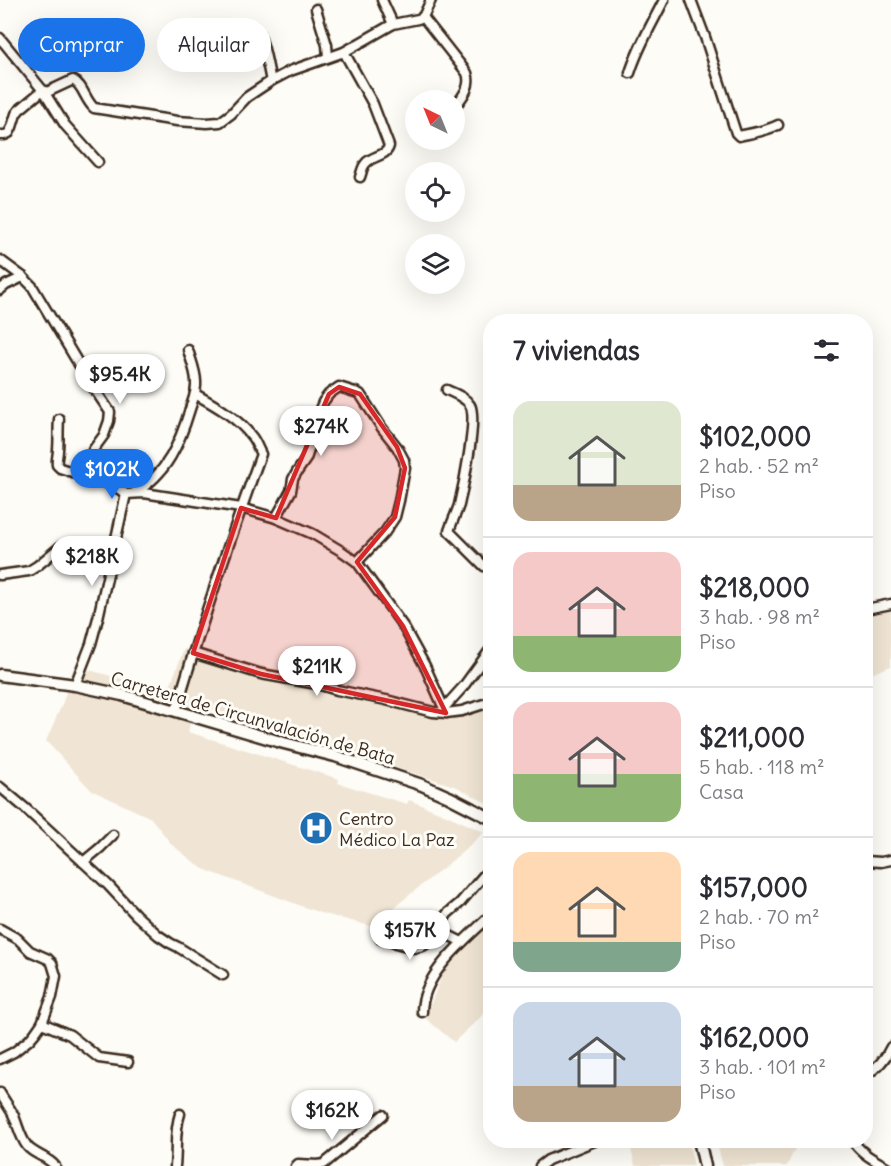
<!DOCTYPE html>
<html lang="es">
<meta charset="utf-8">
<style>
body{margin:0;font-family:Delius,sans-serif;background:#f2f2f3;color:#2b2b33;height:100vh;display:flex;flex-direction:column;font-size:22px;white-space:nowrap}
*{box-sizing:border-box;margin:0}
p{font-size:20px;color:#7c7c81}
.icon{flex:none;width:33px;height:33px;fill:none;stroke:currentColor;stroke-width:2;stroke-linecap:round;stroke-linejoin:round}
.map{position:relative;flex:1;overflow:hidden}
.details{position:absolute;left:483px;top:314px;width:390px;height:834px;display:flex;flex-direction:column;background:#fff;border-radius:24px;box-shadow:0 6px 24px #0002}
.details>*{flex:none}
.hud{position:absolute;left:18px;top:18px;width:375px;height:54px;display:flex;gap:12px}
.needle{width:39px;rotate:317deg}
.controls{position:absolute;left:405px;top:90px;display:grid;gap:12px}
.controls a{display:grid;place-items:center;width:60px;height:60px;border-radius:50%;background:#fff;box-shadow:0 6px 24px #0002;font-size:30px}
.price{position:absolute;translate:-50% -51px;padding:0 14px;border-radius:21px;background:#fff;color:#222;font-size:20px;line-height:39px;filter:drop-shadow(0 2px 3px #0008)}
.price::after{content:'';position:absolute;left:50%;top:36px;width:18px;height:14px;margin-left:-9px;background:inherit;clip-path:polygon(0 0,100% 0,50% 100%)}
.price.current{background:#1a73e8;color:#fff}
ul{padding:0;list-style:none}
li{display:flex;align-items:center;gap:18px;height:150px;padding:0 30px}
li+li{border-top:2px solid #e1e1e2}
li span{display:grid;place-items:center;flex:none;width:168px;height:120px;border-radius:18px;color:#555}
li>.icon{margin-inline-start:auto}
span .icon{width:72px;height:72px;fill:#fffc;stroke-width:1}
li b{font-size:26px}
h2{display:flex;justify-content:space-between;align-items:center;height:72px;padding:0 30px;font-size:26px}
.chip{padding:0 21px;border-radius:27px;background:#fff;box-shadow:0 6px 24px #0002;font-size:21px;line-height:54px}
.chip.current{background:#1a73e8;color:#fff}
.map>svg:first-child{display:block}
</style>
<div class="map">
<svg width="891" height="1166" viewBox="0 0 891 1166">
<rect width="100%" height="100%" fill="#fdfcf7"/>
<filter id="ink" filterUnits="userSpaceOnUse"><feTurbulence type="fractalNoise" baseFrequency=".0167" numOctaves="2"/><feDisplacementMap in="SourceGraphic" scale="12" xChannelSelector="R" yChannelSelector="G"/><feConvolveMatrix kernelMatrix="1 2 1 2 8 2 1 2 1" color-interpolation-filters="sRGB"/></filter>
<g filter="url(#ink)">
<g fill="#f0e5d4">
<polygon points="891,607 891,666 866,676 866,613"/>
<polygon points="184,649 316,678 351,689 453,708 465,709 490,701 490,805 457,787 366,758 341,751 333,750 311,741 195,704 188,732 339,779 338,783 407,804 409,800 444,814 484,832 459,855 371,926 320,913 203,869 172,845 151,818 91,790 46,741 63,702 74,666 168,691"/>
<polygon points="490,915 490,1011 488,1010 454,1042 425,1018 449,958"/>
<polygon points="629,1140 688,1140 694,1166 635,1166"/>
<polygon points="716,1140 799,1140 787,1166 723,1166"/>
</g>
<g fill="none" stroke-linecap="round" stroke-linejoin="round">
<defs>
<g id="minor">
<polyline points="382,0 393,24"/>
<path d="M691,0L705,37L736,133L739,136C752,133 766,131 778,125"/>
<polyline points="316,9 327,45 328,57"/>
<path d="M423,17L467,73C472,87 462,97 454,108"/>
<path d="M244,27C247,27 252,26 254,28C263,33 268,70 271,81"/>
<polyline points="0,38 45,93 65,125 98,162"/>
<path d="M344,52L373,104L389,146C386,157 373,155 366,163C362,167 362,172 360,177"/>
<path d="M630,73C638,47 652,24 664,0"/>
<path d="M45,93L73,80C83,85 85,100 94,108L177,121L207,123L220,122L231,114L247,97L271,81L290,71L344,52L393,24L418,19L423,17L431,0"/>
<polyline points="0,135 5,135 9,133 12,127 16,114 19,110 43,90"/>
<polyline points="0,260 23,277 32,286 87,378 110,412 109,421 104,435 93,450 87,476"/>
<polyline points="0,290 6,285 23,277"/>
<path d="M447,390C455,394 465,397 470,405C478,418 463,488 459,505C456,514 452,522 449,531L484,566L490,569"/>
<path d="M59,419C58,430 59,439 58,450C58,455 56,460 57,465L60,468L113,485L126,494L144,493L241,508L276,518L313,534L343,552L357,562L403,626L425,666L446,713"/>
<path d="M135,492C167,475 180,442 190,409C193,400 197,391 196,382C196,372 191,360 188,350"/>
<polyline points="276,518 291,491 293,479 297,472 306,459 312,441 312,433 314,423 323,402 329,394 339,387 358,393 360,394 382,428 397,447 404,460 405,468 399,501 395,517 385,532 357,562"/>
<polyline points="0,575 29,571 37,566 60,547 62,547 69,555 73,557 95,556 112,558"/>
<polyline points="866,609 891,604"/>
<polyline points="193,653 261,674 317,684 337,690 386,700 433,712 446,713 462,711 490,702"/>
<polyline points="75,685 91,644 98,618 126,494"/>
<polyline points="444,708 463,687 490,650"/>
<path d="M176,711C201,624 230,539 261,454C258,449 256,442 252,437C238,418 215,405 195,394"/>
<polyline points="0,787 25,808 108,885 136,915 158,935 170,943 178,947 223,975"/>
<polyline points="866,861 881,862 891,860"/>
<polyline points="83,862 100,848 113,835"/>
<polyline points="0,929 18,939 30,951 48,959 52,963 56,976 52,997 42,1023 35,1033 29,1040 14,1052 0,1059"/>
<polyline points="438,930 462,942"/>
<polyline points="381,939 414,948 423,946 433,939 447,914 460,903 490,868"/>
<path d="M422,1012C422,974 465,940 490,916"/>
<polyline points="42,1023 70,1035 99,1058 128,1062"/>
<path d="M866,1074C878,1068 885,1060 891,1047"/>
<path d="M0,1093C4,1100 9,1107 13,1114C18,1125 20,1137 27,1146C34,1155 47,1156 55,1166"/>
<path d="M852,1140C861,1153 872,1159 885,1166"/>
<path d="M175,1166C177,1149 174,1131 180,1114"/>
<polyline points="296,1166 298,1164 318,1165 324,1164 383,1115"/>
<polyline points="540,1166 548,1160 597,1140"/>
</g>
<g id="major">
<polyline points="0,675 75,685 122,695 284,743 335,756 422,785 449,797 490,818"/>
<polyline points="699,1140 705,1166"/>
</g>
</defs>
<use href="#minor" stroke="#3b2a1e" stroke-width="13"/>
<use href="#major" stroke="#3b2a1e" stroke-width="15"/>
<use href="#minor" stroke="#fdfcf7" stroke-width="8"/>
<use href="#major" stroke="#fdfcf7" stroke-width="10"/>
</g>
</g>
<path fill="#d62828" fill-opacity="0.2" stroke="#d62828" stroke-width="4.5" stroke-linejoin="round" d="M339,387L360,394L397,447L405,468L395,517L357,562L403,626L446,713L261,674L193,653L241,508L276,518L329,394Z"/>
<defs>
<symbol id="hospital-disc" viewBox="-11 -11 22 22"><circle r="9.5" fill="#1f6fb2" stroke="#fdfcf7"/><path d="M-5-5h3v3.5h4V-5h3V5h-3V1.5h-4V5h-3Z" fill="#fff"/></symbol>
</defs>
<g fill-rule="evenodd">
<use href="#hospital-disc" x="297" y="809" width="38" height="38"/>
</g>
<g text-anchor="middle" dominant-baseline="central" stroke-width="6" stroke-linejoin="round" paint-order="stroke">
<g font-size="18" fill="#3b2a1e" stroke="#fdfcf7">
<text transform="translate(253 718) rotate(16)">Carretera de Circunvalación de Bata</text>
</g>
<g font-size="18" fill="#3b2a1e" stroke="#fdfcf7" text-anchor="start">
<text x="339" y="818">Centro<tspan x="339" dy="21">Médico La Paz</tspan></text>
</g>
</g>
</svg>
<div class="controls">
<a><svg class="needle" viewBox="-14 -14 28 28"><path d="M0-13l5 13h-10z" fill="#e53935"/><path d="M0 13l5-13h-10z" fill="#7c7c81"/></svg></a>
<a><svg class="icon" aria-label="locate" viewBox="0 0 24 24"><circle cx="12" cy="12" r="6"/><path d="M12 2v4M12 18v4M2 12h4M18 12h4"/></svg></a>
<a><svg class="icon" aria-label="layers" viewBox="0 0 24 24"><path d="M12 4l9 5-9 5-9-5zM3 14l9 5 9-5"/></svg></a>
</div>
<b class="price" style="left:120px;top:405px">$95.4K</b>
<b class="price" style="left:321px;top:457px">$274K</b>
<b class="price current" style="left:112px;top:500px">$102K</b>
<b class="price" style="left:92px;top:587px">$218K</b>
<b class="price" style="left:317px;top:697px">$211K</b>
<b class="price" style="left:410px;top:961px">$157K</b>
<b class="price" style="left:332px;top:1141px">$162K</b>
<div class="hud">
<a class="chip current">Comprar</a>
<a class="chip">Alquilar</a>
</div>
<section class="details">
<h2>7 viviendas<svg class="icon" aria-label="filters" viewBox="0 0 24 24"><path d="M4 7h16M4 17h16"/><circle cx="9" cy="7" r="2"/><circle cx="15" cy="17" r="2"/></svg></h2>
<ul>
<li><span style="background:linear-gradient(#dfe7d0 70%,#b9a48a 0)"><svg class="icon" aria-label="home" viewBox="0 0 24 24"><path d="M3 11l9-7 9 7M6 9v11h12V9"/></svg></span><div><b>$102,000</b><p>2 hab. · 52 m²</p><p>Piso</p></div></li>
<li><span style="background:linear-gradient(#f6c9c9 70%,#8fb573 0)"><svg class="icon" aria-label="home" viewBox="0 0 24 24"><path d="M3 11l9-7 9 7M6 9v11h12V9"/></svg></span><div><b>$218,000</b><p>3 hab. · 98 m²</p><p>Piso</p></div></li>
<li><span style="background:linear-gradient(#f6c9c9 60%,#8fb573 0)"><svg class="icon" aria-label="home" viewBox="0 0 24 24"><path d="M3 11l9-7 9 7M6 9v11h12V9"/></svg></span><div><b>$211,000</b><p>5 hab. · 118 m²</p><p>Casa</p></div></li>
<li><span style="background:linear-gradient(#ffd9b3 75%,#7fa58c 0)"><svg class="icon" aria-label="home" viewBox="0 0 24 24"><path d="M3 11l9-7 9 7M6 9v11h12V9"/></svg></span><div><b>$157,000</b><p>2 hab. · 70 m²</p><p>Piso</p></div></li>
<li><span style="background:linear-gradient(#c9d6e8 70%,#b9a48a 0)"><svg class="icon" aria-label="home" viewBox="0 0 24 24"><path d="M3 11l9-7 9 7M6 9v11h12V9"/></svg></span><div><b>$162,000</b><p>3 hab. · 101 m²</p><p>Piso</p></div></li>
</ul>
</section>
</div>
